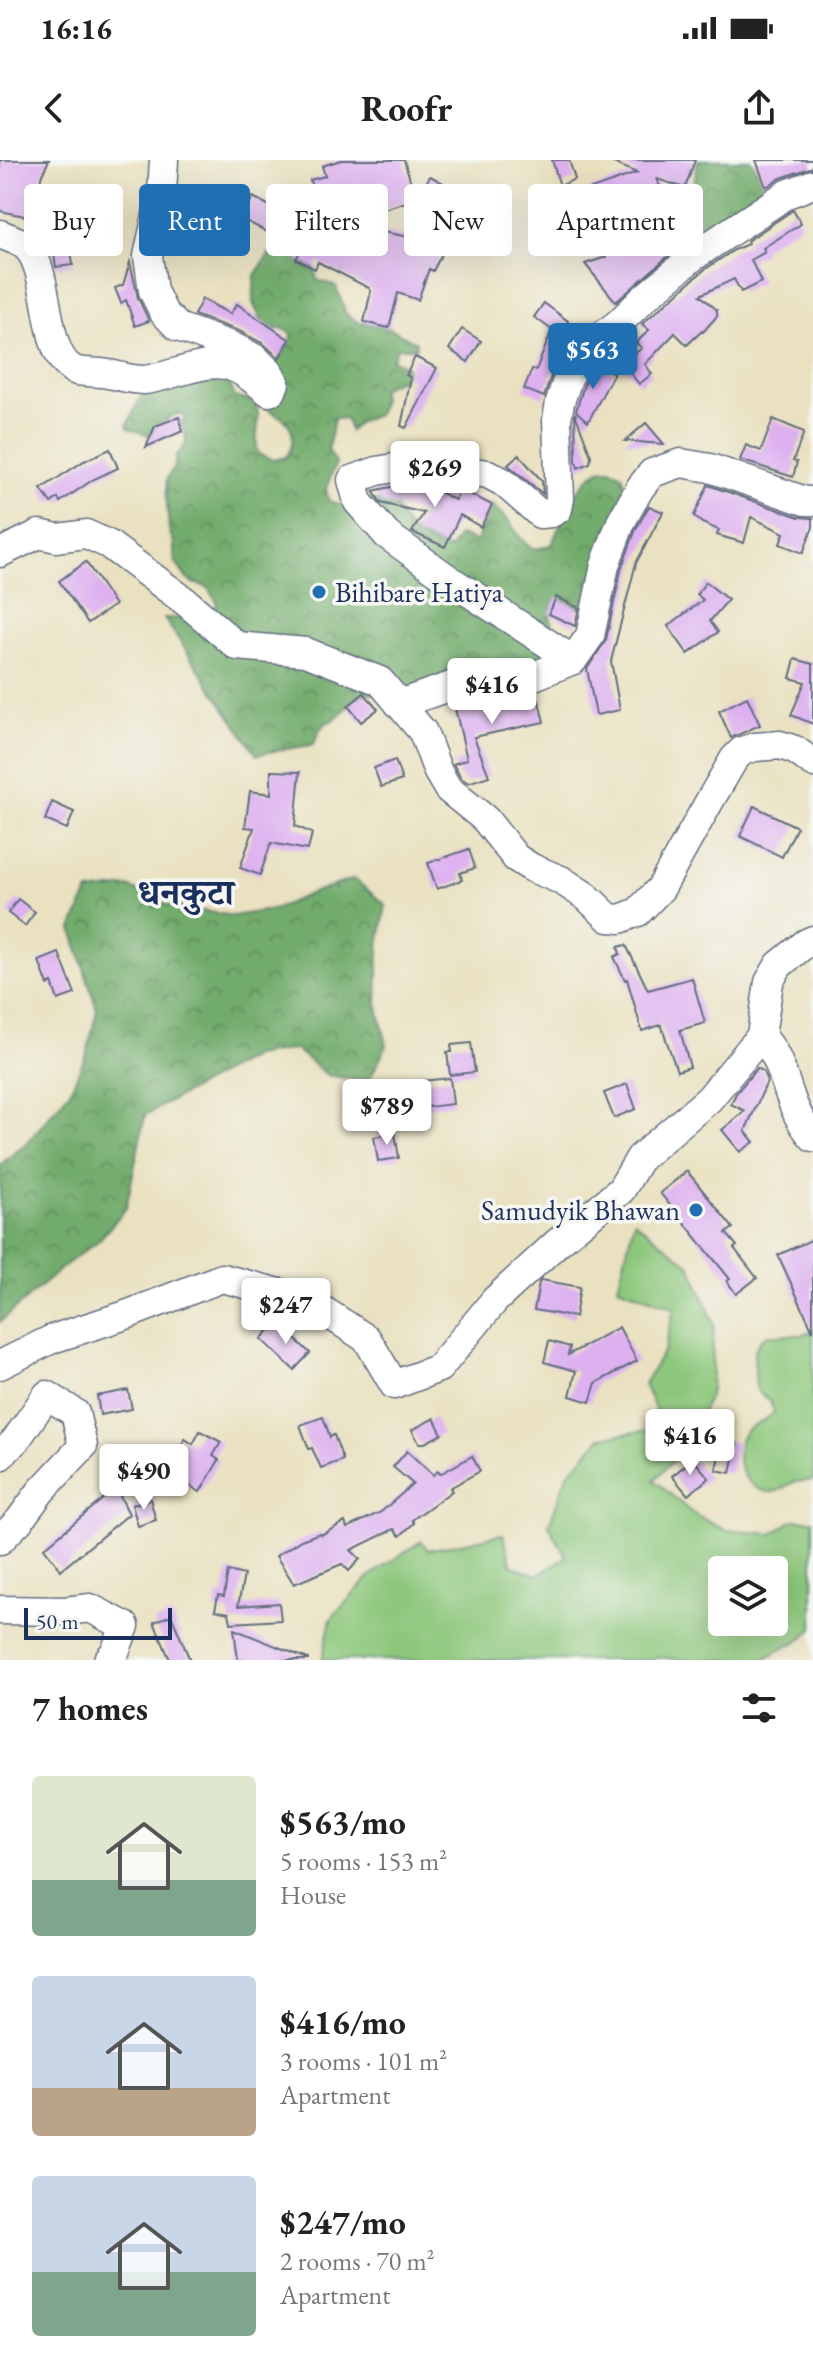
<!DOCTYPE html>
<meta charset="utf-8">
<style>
body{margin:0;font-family:"EB Garamond","Noto Serif Devanagari",serif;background:#f2f2f2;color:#222;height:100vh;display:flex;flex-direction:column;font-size:30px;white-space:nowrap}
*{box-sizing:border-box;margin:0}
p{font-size:26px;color:#767676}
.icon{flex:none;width:44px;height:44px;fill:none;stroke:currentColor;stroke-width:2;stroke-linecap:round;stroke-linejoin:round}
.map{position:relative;height:1500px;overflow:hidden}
.side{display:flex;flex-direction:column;background:#fff;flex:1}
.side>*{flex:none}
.top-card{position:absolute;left:24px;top:24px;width:766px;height:72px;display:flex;gap:16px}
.controls{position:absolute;left:708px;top:1396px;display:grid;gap:16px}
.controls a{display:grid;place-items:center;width:80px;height:80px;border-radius:8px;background:#fff;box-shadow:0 8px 32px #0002;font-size:40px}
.scale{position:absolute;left:24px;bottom:20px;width:148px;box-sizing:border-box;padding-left:8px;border:4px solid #1b2f5e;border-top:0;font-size:22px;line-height:28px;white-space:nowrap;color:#1b2f5e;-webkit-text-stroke:6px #f6f6f2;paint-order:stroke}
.price{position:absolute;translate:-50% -68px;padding:0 18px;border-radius:8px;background:#fff;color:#222;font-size:26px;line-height:52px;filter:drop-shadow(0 2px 4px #0008)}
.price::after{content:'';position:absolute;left:50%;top:48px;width:24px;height:18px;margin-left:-12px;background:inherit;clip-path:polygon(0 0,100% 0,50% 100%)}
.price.selected{background:#1f6fb2;color:#fff}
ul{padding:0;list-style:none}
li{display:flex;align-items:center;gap:24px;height:200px;padding:0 32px}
li span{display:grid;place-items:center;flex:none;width:224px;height:160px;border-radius:8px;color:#555}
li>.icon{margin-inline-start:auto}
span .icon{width:96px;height:96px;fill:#fffc;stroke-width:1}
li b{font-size:34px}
h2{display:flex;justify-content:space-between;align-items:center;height:96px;padding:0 32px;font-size:34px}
.pill{padding:0 28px;border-radius:8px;background:#fff;box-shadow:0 8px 32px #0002;font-size:28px;line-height:72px}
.pill.selected{background:#1f6fb2;color:#fff}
.status{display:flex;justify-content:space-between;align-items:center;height:56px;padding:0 40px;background:#fff;direction:ltr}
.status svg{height:22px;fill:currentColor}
header{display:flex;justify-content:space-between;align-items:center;height:104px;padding:0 32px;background:#fff;font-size:36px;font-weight:700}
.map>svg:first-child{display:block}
</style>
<div class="status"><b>16:16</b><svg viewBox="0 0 49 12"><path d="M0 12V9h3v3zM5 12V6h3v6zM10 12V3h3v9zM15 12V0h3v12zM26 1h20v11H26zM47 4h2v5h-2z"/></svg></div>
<header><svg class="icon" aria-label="back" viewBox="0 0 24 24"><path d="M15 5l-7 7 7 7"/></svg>Roofr<svg class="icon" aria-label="share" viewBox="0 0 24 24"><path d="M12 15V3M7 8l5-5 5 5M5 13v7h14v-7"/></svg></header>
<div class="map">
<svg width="813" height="1500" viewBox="0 0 813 1500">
<defs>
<pattern id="forest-crowns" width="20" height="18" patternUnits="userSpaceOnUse" patternTransform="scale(2)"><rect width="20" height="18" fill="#72ac6c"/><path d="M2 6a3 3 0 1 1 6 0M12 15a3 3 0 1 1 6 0" fill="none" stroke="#5d8c5c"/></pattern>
</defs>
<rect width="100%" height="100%" fill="#f6f6f2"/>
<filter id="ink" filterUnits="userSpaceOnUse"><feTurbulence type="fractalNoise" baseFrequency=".0125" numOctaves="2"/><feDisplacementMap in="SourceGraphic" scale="16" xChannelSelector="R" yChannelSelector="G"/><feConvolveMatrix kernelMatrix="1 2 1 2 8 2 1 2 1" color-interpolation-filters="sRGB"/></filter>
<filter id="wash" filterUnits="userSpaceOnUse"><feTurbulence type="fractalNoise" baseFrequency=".006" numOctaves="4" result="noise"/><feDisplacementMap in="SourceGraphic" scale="32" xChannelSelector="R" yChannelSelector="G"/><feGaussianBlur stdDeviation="1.8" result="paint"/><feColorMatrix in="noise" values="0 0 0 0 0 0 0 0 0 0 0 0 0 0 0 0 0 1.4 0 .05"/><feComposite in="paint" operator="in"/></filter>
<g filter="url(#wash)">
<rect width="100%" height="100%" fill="#e9e1c0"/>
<g fill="#8dc77c" stroke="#547b6d" stroke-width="2" fill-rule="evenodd">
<path d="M634,1061L690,1105L714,1163L711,1230L690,1283L654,1320L693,1354L725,1370L772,1374L793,1360H813V1469L803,1478L762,1500H683L657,1497L652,1500H322L331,1459L370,1416L421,1381L428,1390L503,1374L512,1406L538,1415L566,1397L549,1365L567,1315L601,1277L664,1268L644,1224L665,1189L674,1148L618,1127ZM774,1410V1462H722V1410Z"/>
<path d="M813,1171V1320C807,1321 800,1321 794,1322C788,1324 783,1329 777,1331C759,1336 744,1320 739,1305C737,1295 738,1282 743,1274C751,1263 766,1263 774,1252L770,1240L760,1234L756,1228L754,1192L760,1180L768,1175H801Z"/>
</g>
<g fill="url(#forest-crowns)" stroke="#466e65" stroke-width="2">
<path d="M698,0H751L756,9L766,36L748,52H733C709,71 695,70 679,45L694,24Z"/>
<path d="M305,51C319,52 326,56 330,69L322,74L311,72L296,99L315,109L317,120L336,126L346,154L361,164L364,162L389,168L416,182V188H397L392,199L407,207L402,219L387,225L381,230L382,243L377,255L358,262L350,271L346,259L334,258L328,290L336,303L326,328L328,340C343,350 352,340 368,340C376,340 386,344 395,346C401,356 408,371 419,377C429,382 440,384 449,390L459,375L477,382L481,367L492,345C498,351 506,357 511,364C523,382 529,396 552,384C560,364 581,314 603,309C611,308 616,311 622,315L626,327L581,449L556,438C544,463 552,465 567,486L555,498L376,534L364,533L333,560L326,563L320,569L314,584C295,589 276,589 257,595L164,458C184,459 198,459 215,448L217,442L208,427L193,423L187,419L174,400V384L169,370L166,332L167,318L175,306L176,297L185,285L186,278L180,262L185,260L182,253L168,257V261L155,266L150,276L128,268L127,265C134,255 136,240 146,232C156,225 206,217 221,213L227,218L235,237L255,242C263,259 253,276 258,294L274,300L286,297C294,286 296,271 285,260C280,256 273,253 268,249C265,245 263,241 261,237C269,214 280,196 293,175L282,168L274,170L261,160L253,143L255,115L273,88L281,70L294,56Z"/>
<polygon points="354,719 386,745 379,786 377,844 387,885 368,922 327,915 295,889 254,896 145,955 126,1048 99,1080 64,1106 0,1162 0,1005 27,983 70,931 87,893 97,850 72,769 88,732 129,727 167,745 233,756 275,749 314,732"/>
</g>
<g id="blocks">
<g fill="#ddb0f0">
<polygon points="0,0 49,0 41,17 34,58 0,51"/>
<polygon points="341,0 404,0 416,39 345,61 344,37 318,45 310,20 325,16 322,6"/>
<polygon points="552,0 569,0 575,19 560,26"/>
<polygon points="612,0 695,0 685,28 657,19 663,35 644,43 665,81 673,75 681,85 616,142 585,104 606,97 596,68 600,67 588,30 637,13 611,2"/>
<polygon points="756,0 813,0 813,7 781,18 766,27"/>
<polygon points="430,16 449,26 441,43 421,32"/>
<polygon points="85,37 96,68 69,77 73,105 56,107 46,44 61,39 63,45"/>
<polygon points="253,37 285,54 272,58 274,58 267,72 242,59"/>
<polygon points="456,42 472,51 457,80 440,71"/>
<polygon points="793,50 801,64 763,88 765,92 751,100 761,122 741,132 734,119 700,135 717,150 717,156 703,172 702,171 687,185 675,173 645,204 652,214 639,224 622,203 642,188 636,183 649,170 642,164 704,110 734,90 748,84 747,81"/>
<polygon points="345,65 447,84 433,111 429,109 418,140 398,133 389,168 364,162 371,131 369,128 318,102 315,109 296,99 308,76 330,89 328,79 346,89"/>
<polygon points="130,102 138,138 149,161 135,166 126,140 121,143 115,128 123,125"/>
<polygon points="202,139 230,154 237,144 290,180 279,198 264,184 239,171 194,155"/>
<polygon points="544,143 568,161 560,172 572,178 553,210 544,237 524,229 532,209 536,210 552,170 534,157"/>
<polygon points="462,169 481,181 468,202 449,189"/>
<polygon points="415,197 437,208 406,268 401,266 411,218 406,215"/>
<polygon points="596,204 614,213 588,262 576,251 584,225"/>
<polygon points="575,253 591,296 590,303 578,308 576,301"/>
<polygon points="179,257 183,271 146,287 155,266"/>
<polygon points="773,259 804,272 793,301 797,302 793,317 740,300 746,285 761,291"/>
<polygon points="646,263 664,284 625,281"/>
<polygon points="110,289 118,308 94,319 60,342 58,338 51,343 41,329 84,301"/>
<polygon points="519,295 542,321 543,334 508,305"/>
<polygon points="409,323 434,329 455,340 460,329 492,345 481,367 460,355 445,387 412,372 424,353 381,343 373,331"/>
<polygon points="708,325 799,357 813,358 813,367 803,393 780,384 784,373 751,357 744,383 717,375 719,370 702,363 694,356"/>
<polygon points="649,346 663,352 636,403 611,501 620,550 596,555 587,509 606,480 621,410 636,369"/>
<polygon points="86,402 115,445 88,463 59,421"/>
<polygon points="706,422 728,440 710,461 718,472 688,494 668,466 703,440 697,434"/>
<polygon points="556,437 579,448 575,466 549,454"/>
<polygon points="795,499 813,504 813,564 791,555 805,522 790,518"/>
<polygon points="364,533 378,549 361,562 348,546"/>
<polygon points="537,533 544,562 474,577 489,616 468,623 461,618 453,604 467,599 454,544 481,538"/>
<polygon points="747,537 760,565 731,578 719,551"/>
<polygon points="395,600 402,620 381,627 374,608"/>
<polygon points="271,611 300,612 295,666 312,673 308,690 271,683 260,715 240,708 254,668 245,667 250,631 271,634"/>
<polygon points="52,642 74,652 67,669 45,660"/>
<polygon points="754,646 797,667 782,697 740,676"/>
<polygon points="469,689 475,708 460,713 462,720 437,729 428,703"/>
<polygon points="18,739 35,752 25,766 8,753"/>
<polygon points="626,785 648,830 692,818 705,863 680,870 690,907 677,911 661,865 642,871 627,819 625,820 614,797 620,794 618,787"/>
<polygon points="59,793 75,834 58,840 52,823 48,825 39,801"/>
<polygon points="471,883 475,912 450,915 447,892 452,892 451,885"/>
<polygon points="757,908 763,911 767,922 745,971 754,982 740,992 722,970 745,951 731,944 736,933"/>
<polygon points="450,918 453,944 405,950 402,923"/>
<polygon points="627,924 636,949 614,958 604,933"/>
<polygon points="395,973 399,998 378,1001 374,977"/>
<polygon points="687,1011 733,1068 726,1073 737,1086 734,1088 757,1118 736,1134 727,1121 730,1119 660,1033"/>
<polygon points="813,1079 813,1171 778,1095"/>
<polygon points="541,1120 580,1127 575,1157 534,1150 539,1123"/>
<polygon points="277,1162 310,1193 294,1210 261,1179"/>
<polygon points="619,1167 637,1201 596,1223 590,1242 570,1236 576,1211 544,1202 549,1181 570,1187 568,1195"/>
<polygon points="128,1230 132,1249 100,1255 97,1236"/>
<polygon points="323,1257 330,1277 334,1275 343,1300 321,1308 312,1288 309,1289 300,1265"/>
<polygon points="434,1258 442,1274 425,1283 419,1283 412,1270"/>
<polygon points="200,1271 221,1282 213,1296 219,1300 200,1332 160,1307 169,1291 175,1295 185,1279 193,1284"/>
<polygon points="722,1280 737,1283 731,1313 716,1310"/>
<polygon points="407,1291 433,1315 438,1311 440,1314 472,1296 480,1311 450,1328 452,1331 412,1360 414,1363 400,1376 394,1369 351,1390 360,1399 349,1411 342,1404 294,1424 276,1396 301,1380 320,1373 321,1375 345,1362 347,1368 381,1352 413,1324 393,1307"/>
<polygon points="693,1299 709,1318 688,1335 672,1316"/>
<polygon points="116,1328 129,1354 61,1410 44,1388"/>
<polygon points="150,1339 156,1360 138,1366 132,1345"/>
<polygon points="228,1411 244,1415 238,1446 279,1443 281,1460 231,1463 229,1453 215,1450 218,1435 224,1436"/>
<polygon points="171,1455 190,1500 170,1500 154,1462"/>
<polygon points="234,1469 308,1499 308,1500 238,1500"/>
</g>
</g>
</g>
<g filter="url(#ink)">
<use href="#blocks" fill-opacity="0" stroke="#636d80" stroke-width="2"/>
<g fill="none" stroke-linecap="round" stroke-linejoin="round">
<defs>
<g id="minor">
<path d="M0,74C7,77 16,80 23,84C52,103 41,189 71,208C79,214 91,211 101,213C115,214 129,220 144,220C154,219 164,216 174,213C223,199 229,199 269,232L272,231L275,223L269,212L256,199L231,186L178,167L164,153L153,131L148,96L162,32L164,0"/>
<polyline points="0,393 39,374 57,378 86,374 108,384 186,442 237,486 306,492 380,521 423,572 438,612 448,629 485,659 516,698 532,708 561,720 587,737 609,758 620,759 638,752 661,728 709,642 734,599 742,591 755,587 780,585 795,590 813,603"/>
<polyline points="573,500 450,420 387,375 358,342 352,320 377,311 417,304 475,312 488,314 503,322 540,354 551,353 558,349 560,339 557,260 560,242 568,218 586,188 619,163 643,139 694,96 787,34 813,24"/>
<polyline points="399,544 460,523 534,516 573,500 590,476 605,405 621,362 640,328 652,313 681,303 710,308 805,341 813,341"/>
<path d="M761,876C789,904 783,944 813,977"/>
<polyline points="0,1205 52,1179 126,1155 222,1118 307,1140 367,1179 394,1225 439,1208 495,1140 557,1083 621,1030 640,998 709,939 761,876 769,822 779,805 806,783 813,780"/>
<polyline points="0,1296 16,1280 47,1235 75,1253 83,1286 41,1331 19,1361 0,1380"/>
<polyline points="0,1450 65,1451 90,1448 125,1466 115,1492 108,1500"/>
</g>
</defs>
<use href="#minor" stroke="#636d80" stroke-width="31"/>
<use href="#minor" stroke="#fff" stroke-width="28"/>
</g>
</g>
<g fill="#1f6fb2" stroke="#f6f6f2" stroke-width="3">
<circle cx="319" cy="432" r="8"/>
<circle cx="696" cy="1050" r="8"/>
</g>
<g text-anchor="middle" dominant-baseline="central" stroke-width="7" stroke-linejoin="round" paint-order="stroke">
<g font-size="28" fill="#1b2f5e" stroke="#f6f6f2" text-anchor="start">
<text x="335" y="432">Bihibare Hatiya</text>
<text x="680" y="1050" text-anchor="end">Samudyik Bhawan</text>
</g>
<g font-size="36" font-weight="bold" fill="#1b2f5e" stroke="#f6f6f2">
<text x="186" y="732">धनकुटा</text>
</g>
</g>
</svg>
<div class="controls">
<a><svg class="icon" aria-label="layers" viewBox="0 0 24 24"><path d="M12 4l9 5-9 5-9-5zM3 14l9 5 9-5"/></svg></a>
</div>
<div class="scale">50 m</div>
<b class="price selected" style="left:593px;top:231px">$563</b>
<b class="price" style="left:435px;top:349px">$269</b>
<b class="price" style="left:492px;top:566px">$416</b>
<b class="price" style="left:387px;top:987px">$789</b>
<b class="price" style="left:286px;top:1186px">$247</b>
<b class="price" style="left:690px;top:1317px">$416</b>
<b class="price" style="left:144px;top:1352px">$490</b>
<div class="top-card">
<a class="pill">Buy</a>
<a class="pill selected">Rent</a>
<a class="pill">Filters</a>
<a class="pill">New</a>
<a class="pill">Apartment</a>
</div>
</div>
<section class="side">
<h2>7 homes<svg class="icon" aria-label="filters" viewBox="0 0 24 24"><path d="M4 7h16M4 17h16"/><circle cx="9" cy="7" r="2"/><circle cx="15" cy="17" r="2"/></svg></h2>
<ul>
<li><span style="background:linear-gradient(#dfe7d0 65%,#7fa58c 0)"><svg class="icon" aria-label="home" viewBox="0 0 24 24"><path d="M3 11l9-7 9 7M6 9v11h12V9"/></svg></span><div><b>$563/mo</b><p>5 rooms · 153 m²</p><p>House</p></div></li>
<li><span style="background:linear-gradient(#c9d6e8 70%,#b9a48a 0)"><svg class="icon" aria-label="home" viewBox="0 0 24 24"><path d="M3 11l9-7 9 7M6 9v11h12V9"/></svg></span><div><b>$416/mo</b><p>3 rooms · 101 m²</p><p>Apartment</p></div></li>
<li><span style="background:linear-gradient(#c9d6e8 60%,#7fa58c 0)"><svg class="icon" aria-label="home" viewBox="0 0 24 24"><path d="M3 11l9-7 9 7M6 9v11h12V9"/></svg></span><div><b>$247/mo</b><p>2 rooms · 70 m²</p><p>Apartment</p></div></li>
</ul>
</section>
